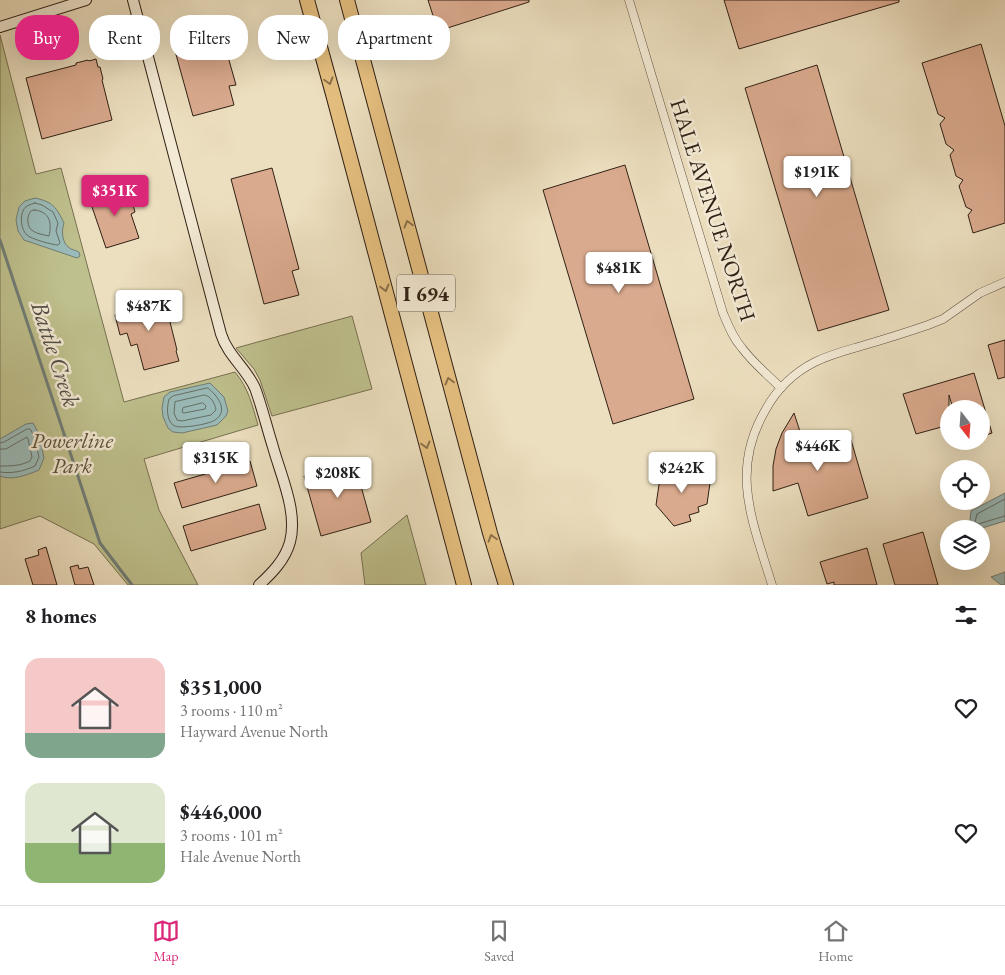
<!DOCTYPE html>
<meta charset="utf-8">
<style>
body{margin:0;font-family:"EB Garamond",serif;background:#f6f6f6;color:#202124;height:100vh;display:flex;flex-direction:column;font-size:19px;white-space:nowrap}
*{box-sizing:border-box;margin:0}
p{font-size:16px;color:#757577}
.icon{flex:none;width:28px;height:28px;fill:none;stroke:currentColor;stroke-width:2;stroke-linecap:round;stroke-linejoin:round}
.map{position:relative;height:585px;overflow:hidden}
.details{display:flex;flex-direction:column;background:#fff;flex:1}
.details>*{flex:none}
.guide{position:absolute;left:15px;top:15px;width:500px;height:45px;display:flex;gap:10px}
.needle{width:32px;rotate:163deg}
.controls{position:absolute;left:940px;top:400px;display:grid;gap:10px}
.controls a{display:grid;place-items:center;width:50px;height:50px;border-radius:50%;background:#fff;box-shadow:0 5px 20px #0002;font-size:25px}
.price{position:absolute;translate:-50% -42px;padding:0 11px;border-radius:5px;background:#fff;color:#222;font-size:16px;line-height:32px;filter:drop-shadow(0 1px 2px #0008)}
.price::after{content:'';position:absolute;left:50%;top:30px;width:15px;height:11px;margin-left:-8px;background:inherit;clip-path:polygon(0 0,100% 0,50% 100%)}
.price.on{background:#db2777;color:#fff}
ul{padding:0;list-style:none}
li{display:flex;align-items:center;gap:15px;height:125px;padding:0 25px}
li span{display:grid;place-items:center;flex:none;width:140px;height:100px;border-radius:15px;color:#555}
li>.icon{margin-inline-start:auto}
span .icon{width:60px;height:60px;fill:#fffc;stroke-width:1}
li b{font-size:21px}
h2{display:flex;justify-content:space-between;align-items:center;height:60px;padding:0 25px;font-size:21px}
.tag{padding:0 18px;border-radius:20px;background:#fff;box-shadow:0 5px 20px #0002;font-size:18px;line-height:45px}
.tag.on{background:#db2777;color:#fff}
.tab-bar{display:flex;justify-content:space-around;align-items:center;height:70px;border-top:1px solid #e0e0e0;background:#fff;font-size:14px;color:#757577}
.tab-bar a{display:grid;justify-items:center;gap:2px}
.tab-bar .on{color:#db2777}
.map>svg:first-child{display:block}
</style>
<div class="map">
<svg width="1005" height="585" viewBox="0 0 1005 585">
<rect width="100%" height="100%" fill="#ecdfbf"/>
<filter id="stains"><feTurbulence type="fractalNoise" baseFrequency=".004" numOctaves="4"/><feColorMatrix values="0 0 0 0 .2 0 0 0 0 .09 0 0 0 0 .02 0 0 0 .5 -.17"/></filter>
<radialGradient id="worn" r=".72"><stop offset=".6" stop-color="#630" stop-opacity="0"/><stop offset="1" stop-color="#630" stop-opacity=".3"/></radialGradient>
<g fill="#bec08d" stroke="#777051">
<path d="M0,35L36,174L61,168L124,402L235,372C249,389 252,405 258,425L144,459L159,510L198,585H128L94,544L40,516L0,529Z"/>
<polygon points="352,316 372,389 272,416 260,380 254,369 236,348"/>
<polygon points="407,515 426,585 365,585 361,553"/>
</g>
<g fill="#9abbb9" stroke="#707d77">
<path d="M35,198C53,202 56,207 64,223C61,232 62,244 71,249C74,250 77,251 79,252L80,256L77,258L24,240L18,231L16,220L19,207L25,201Z"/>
<polygon points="210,383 224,397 228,411 226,416 217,425 182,433 173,432 168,428 163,417 162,408 164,397 170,392"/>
<path d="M33,423L39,434L44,458L39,470C27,475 12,481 0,476V439L26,424Z"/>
<polygon points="1005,493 1005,521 979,529 969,529 971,511"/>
<polygon points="1005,572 1005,585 1001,585 991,577"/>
</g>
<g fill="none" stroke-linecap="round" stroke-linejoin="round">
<g stroke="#656e67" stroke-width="1">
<path d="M35,203L42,205L53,212L58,223L56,231L60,243L58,245C53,245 31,239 27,235C20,229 19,211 27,206C29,205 34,203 35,203Z"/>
<path d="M35,210C50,212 52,223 49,236C45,235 37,234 33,231C27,228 26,216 31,211C32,210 34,210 35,210Z"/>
<path d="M208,388C218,396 229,411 215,420C210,424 178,430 173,425C166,419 167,407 169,399L173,396Z"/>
<path d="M205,395C212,397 215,404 216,410L211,415L182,421L177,420L174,413L175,402Z"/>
<polygon points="203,403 206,406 205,409 184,413 182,412 183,408"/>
<path d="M0,443L4,442L27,429H30L34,436L39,457L35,466C24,471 12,474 0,472"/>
<path d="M0,449H6L27,437L28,439L32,457L30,461C20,466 11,466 0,466"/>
<polyline points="1005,499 977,514 975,522 978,524 1005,516"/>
</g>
<polyline stroke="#707d77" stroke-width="3" points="0,240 100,543 132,585"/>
</g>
<g fill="#daaa8e" stroke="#302015">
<polygon points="428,0 529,0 529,2 438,31"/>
<polygon points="724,0 899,0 899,2 739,49"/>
<polygon points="214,29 219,48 225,46 236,85 229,86 234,105 193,116 172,40"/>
<polygon points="981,44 1005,126 1005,223 973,233 968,215 972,210 966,207 959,186 963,180 956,176 950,155 954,150 946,144 940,124 945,118 938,114 922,63"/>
<polygon points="96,59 98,67 100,67 103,79 102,80 112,120 42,139 26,78 76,65 76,63 88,60 89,61"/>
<polygon points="817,65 889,310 818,331 745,88"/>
<polygon points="625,165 694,399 613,424 543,190"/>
<polygon points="272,168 299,269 292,271 299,295 264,304 231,179"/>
<polygon points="124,186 131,205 133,205 135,212 131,214 139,238 106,248 89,198"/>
<polygon points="162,296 165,307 166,306 177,350 176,351 179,361 144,370 137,344 131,346 127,333 120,335 115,315 122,313 120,307"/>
<polygon points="1005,340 1005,377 998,379 988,345"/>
<polygon points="974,373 992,433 981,437 981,409 953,409 949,395 949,425 916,434 903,394"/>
<polygon points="794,413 807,453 851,440 868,498 808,516 798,483 773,491 773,466 776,449 782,433"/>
<polygon points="250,461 257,486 182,508 174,483"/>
<polygon points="354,461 371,522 321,536 304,476"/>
<polygon points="691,462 710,483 707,504 698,507 699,512 689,515 691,521 674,526 656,505 660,478 670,475 671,471 675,470 675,467"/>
<polygon points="259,504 266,529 191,551 183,526"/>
<polygon points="923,532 938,585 895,585 883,544"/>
<polygon points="46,547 57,585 33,585 25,559 39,555 38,550"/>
<polygon points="867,548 877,585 834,585 834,582 827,584 820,562"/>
<polygon points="78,565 79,569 88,567 94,585 75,585 70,567"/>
</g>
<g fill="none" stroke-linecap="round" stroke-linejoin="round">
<defs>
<g id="street">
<path d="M629,0L723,313C728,325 733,338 742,348C753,363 768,375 781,388"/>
<path d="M772,585C753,522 729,471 766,409C777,389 795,372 815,362C829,355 844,351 858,347C882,340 905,333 928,325L943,319L980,293L1005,282"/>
</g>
<g id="secondary">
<path d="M133,0L221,334C228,356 246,368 255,388C262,407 267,428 273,447C281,476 298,512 290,542C285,560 272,573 259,585"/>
<polyline points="0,27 86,0"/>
</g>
<g id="highway">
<polyline points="307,0 333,94 464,585"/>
<polyline points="347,0 490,533 506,585"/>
</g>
</defs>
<use href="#street" stroke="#5f5040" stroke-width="9"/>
<use href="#secondary" stroke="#302015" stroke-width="12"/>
<use href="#highway" stroke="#302015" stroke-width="16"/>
<use href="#street" stroke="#f3ead5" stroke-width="8"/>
<use href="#secondary" stroke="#f3ead5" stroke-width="10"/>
<use href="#highway" stroke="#e6c080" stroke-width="14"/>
</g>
<defs><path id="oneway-chevron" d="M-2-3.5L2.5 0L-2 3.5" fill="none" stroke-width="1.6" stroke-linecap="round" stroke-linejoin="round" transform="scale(1.25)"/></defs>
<g stroke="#8b704a">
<use href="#oneway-chevron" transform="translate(329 81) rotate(74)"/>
<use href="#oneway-chevron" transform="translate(408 224) rotate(-105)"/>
<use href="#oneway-chevron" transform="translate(385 288) rotate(75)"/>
<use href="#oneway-chevron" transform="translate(449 381) rotate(-105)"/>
<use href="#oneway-chevron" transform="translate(426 445) rotate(75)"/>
<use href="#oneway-chevron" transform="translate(492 538) rotate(-106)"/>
</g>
<g text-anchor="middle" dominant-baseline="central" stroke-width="5" stroke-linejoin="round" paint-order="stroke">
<rect fill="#f3ead5" stroke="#6a5d4f" stroke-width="1" x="397" y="274.5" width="58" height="37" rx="4"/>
<g font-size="21" font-weight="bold" fill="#302015">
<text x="426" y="293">I 694</text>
</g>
<g font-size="22" fill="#302015" stroke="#f3ead5">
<text transform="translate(713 210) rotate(72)">HALE AVENUE NORTH</text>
</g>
<g font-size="22" font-style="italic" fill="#5b5039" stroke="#f3ead5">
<text x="72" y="440">Powerline<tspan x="72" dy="25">Park</tspan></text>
</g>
<g font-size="24" font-style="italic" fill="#504e46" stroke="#f3ead5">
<text transform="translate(56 354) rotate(72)">Battle Creek</text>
</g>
</g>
<rect width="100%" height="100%" filter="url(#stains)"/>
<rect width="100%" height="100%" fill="url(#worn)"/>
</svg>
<div class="controls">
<a><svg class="needle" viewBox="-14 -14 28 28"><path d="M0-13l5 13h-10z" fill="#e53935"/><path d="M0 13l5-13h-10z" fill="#757577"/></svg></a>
<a><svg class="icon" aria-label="locate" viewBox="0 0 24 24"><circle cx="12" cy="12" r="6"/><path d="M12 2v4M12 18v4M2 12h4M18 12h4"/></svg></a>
<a><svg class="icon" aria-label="layers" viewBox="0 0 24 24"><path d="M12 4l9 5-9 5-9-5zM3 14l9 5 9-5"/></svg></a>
</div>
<b class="price" style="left:817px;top:198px">$191K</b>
<b class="price on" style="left:115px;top:217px">$351K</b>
<b class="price" style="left:619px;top:294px">$481K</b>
<b class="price" style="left:149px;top:332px">$487K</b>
<b class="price" style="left:818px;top:472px">$446K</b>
<b class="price" style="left:216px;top:484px">$315K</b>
<b class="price" style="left:682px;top:494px">$242K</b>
<b class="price" style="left:338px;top:499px">$208K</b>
<div class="guide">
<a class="tag on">Buy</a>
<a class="tag">Rent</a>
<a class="tag">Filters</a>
<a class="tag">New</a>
<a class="tag">Apartment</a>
</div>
</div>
<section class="details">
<h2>8 homes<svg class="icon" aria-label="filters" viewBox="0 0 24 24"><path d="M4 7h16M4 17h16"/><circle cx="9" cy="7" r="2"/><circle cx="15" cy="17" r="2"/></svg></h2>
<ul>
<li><span style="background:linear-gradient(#f6c9c9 75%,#7fa58c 0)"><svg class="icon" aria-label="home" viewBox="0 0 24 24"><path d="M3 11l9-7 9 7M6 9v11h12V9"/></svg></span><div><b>$351,000</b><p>3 rooms · 110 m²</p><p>Hayward Avenue North</p></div><svg class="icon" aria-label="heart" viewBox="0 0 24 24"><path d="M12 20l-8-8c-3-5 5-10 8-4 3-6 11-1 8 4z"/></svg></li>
<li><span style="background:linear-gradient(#dfe7d0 60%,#8fb573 0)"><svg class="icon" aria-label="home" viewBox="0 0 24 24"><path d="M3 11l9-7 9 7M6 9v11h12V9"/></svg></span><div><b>$446,000</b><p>3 rooms · 101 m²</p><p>Hale Avenue North</p></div><svg class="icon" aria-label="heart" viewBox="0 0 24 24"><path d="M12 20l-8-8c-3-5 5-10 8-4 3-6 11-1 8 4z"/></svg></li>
</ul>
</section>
<nav class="tab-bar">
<a class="on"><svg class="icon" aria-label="map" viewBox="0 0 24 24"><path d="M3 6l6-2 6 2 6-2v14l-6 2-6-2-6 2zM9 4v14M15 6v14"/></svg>Map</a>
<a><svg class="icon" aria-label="saved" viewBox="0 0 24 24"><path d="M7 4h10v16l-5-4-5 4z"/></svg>Saved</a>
<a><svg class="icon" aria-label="home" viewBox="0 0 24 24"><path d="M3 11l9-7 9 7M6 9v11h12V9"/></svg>Home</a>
</nav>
